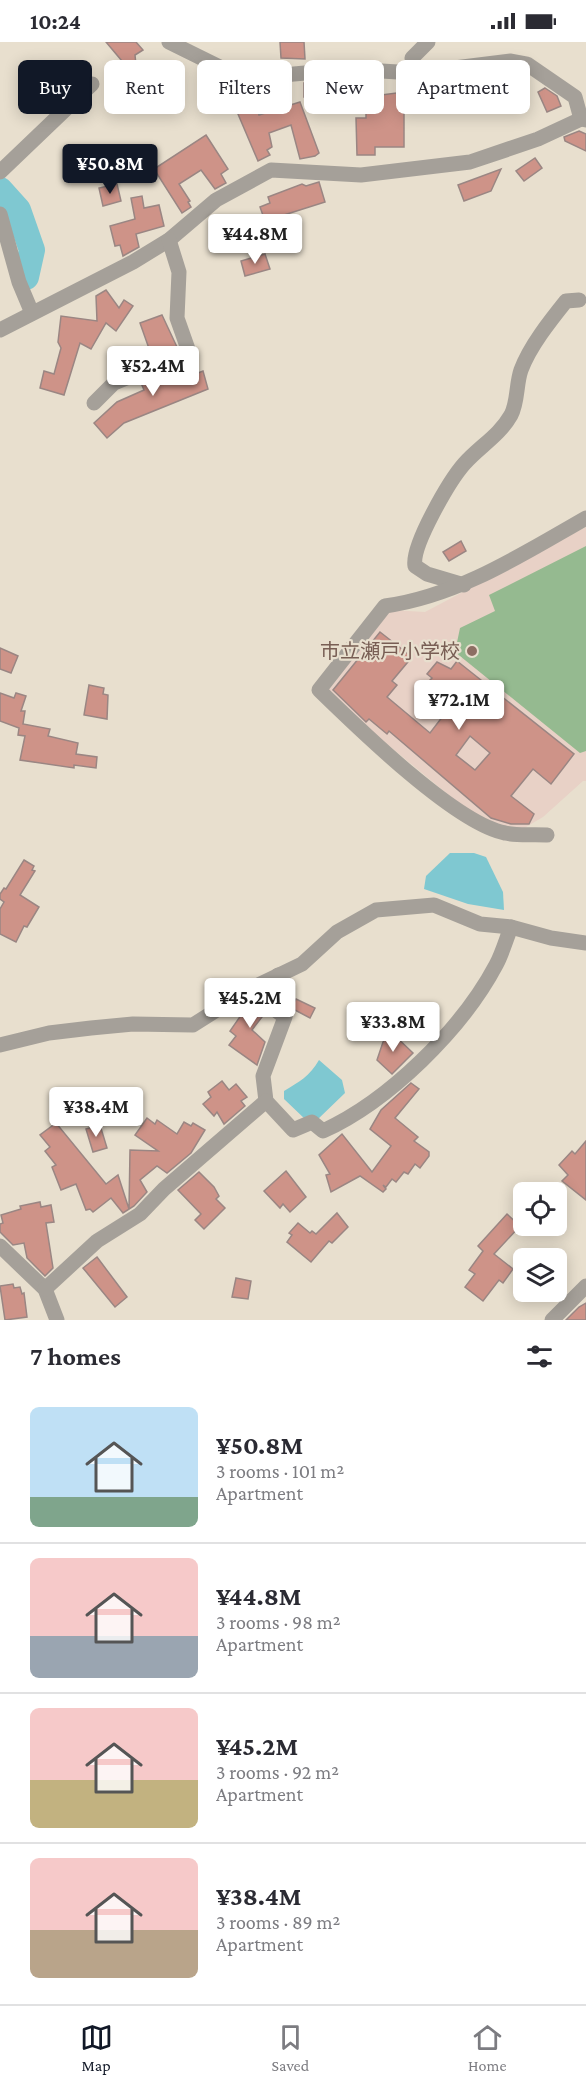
<!DOCTYPE html>
<meta charset="utf-8">
<style>
body{margin:0;font-family:"Crimson Pro","Noto Sans JP",serif;background:#f7f7f7;color:#2b2b33;height:100vh;display:flex;flex-direction:column;font-size:22px;white-space:nowrap}
*{box-sizing:border-box;margin:0}
p{font-size:20px;color:#7c7c81}
.icon{flex:none;width:33px;height:33px;fill:none;stroke:currentColor;stroke-width:2;stroke-linecap:round;stroke-linejoin:round}
.map{position:relative;height:1278px;overflow:hidden}
.side{display:flex;flex-direction:column;background:#fff;flex:1}
.side>*{flex:none}
.hud{position:absolute;left:18px;top:18px;width:550px;height:54px;display:flex;gap:12px}
.buttons{position:absolute;left:513px;top:1140px;display:grid;gap:12px}
.buttons a{display:grid;place-items:center;width:54px;height:54px;border-radius:9px;background:#fff;box-shadow:0 3px 15px #0003;font-size:30px}
.price{position:absolute;translate:-50% -51px;padding:0 14px;border-radius:6px;background:#fff;color:#222;font-size:20px;line-height:39px;filter:drop-shadow(0 2px 3px #0008)}
.price::after{content:'';position:absolute;left:50%;top:36px;width:18px;height:14px;margin-left:-9px;background:inherit;clip-path:polygon(0 0,100% 0,50% 100%)}
.price.active{background:#111827;color:#fff}
ul{padding:0;list-style:none}
li{display:flex;align-items:center;gap:18px;height:150px;padding:0 30px}
li+li{border-top:2px solid #e1e1e2}
li span{display:grid;place-items:center;flex:none;width:168px;height:120px;border-radius:9px;color:#555}
li>.icon{margin-inline-start:auto}
span .icon{width:72px;height:72px;fill:#fffc;stroke-width:1}
li b{font-size:26px}
h2{display:flex;justify-content:space-between;align-items:center;height:72px;padding:0 30px;font-size:26px}
.tag{padding:0 21px;border-radius:9px;background:#fff;box-shadow:0 3px 15px #0003;font-size:21px;line-height:54px}
.tag.active{background:#111827;color:#fff}
.status{display:flex;justify-content:space-between;align-items:center;height:42px;padding:0 30px;background:#fff;direction:ltr}
.status svg{height:16px;fill:currentColor}
.tabs{display:flex;justify-content:space-around;align-items:center;height:84px;border-top:2px solid #e1e1e2;background:#fff;font-size:16px;color:#7c7c81}
.tabs a{display:grid;justify-items:center;gap:3px}
.tabs .active{color:#111827}
.map>svg:first-child{display:block}
</style>
<div class="status"><b>10:24</b><svg viewBox="0 0 49 12"><path d="M0 12V9h3v3zM5 12V6h3v6zM10 12V3h3v9zM15 12V0h3v12zM26 1h20v11H26zM47 4h2v5h-2z"/></svg></div>
<div class="map">
<svg width="586" height="1278" viewBox="0 0 586 1278">
<rect width="100%" height="100%" fill="#e8dfce"/>
<polygon fill="#e8d1c6" points="586,485 586,739 583,739 543,775 516,791 480,779 329,654 328,648 391,568 425,570"/>
<polygon fill="#95ba90" points="586,504 586,709 580,711 455,610 460,586 495,569 489,553"/>
<g fill="#7fc8d1">
<polygon points="450,811 474,811 486,815 503,850 504,868 468,862 424,847 426,834"/>
<path d="M319,1018L342,1038L345,1051L317,1078H306L284,1057V1049C299,1040 310,1034 319,1018Z"/>
</g>
<g fill="none" stroke-linecap="round" stroke-linejoin="round">
<polyline stroke="#7fc8d1" stroke-width="26" points="0,148 18,168 32,208 26,235"/>
</g>
<g fill="#ce9388" stroke="#9a8683" stroke-width="1.5" fill-rule="evenodd">
<polygon points="106,0 136,0 143,8 135,13 137,33 145,40 145,57 120,60 117,26 127,25"/>
<polygon points="280,0 304,0 305,17 281,16"/>
<polygon points="55,25 71,42 58,55 42,38"/>
<polygon points="512,30 522,31 527,45 498,58 489,39"/>
<polygon points="332,38 333,53 304,55 304,41"/>
<polygon points="237,44 244,54 213,66 210,59"/>
<polygon points="545,46 557,54 561,64 547,70 538,50"/>
<polygon points="404,50 404,105 375,105 375,113 357,113 356,76 366,76 366,55"/>
<polygon points="300,60 319,111 315,114 300,117 291,83 269,91 272,105 267,108 270,113 258,119 238,72 250,65 252,69 257,66 259,73"/>
<polygon points="579,89 586,92 586,109 565,99 564,95"/>
<polygon points="206,93 228,127 221,132 226,141 215,147 201,128 179,142 190,159 188,160 191,165 182,171 154,127"/>
<polygon points="535,116 542,126 524,139 516,129"/>
<polygon points="501,127 491,149 464,159 458,143"/>
<polygon points="319,140 325,160 265,179 260,165 270,161 268,155 302,142 306,144"/>
<polygon points="117,142 121,159 103,164 99,146"/>
<polygon points="142,154 144,166 159,163 164,184 136,192 139,205 123,214 120,203 115,204 110,184 135,177 131,156"/>
<polygon points="265,212 270,227 245,234 241,219"/>
<polygon points="106,248 119,266 124,258 133,264 116,289 106,281 91,307 80,301 64,353 40,346 44,329 54,332 61,306 58,300 61,274 97,279 96,254"/>
<polygon points="162,273 177,305 152,315 140,281"/>
<polygon points="185,322 189,323 193,333 203,329 208,347 124,381 107,396 94,381 117,360 144,348 141,341"/>
<polygon points="461,499 466,509 449,519 443,510"/>
<path d="M380,590L412,615L392,639L397,643L387,655L430,691L453,661L428,640L432,636L427,632L437,620L451,627L457,619L574,712L551,742L533,727L511,754L534,772L529,782H511L491,776L389,689L387,692L369,677L366,680L333,648ZM470,694L490,711L475,728L456,713Z"/>
<polygon points="0,606 18,614 11,631 0,627"/>
<polygon points="89,643 104,646 103,652 108,653 107,677 84,673"/>
<polygon points="0,651 14,656 16,651 26,654 21,669 25,669 23,682 50,687 48,694 78,701 76,712 97,715 96,726 74,723 74,726 20,718 25,694 18,693 19,686 0,679"/>
<polygon points="24,818 34,824 32,828 35,829 20,853 39,865 27,885 24,884 16,900 0,892 0,867 4,860 0,857 0,852 4,846 6,847"/>
<polygon points="272,947 264,964 265,971 252,988 265,1000 257,1023 229,1003 236,994 230,989 253,956"/>
<polygon points="296,957 315,966 310,976 291,966"/>
<polygon points="391,990 413,1011 392,1032 377,1018 383,1000"/>
<polygon points="222,1039 229,1048 236,1042 247,1055 241,1059 245,1064 224,1082 217,1070 214,1074 203,1062 211,1055 208,1050"/>
<polygon points="411,1041 419,1047 395,1076 418,1095 414,1099 429,1110 429,1114 420,1126 415,1122 408,1132 404,1130 396,1140 392,1137 386,1145 383,1143 386,1147 383,1150 360,1134 331,1150 326,1133 330,1132 319,1113 342,1092 372,1130 391,1104 370,1087 381,1068"/>
<polygon points="147,1076 155,1082 157,1078 177,1092 184,1080 191,1084 193,1081 205,1088 191,1111 167,1131 157,1124 140,1138 147,1150 134,1164 123,1171 111,1156 93,1170 90,1167 86,1168 76,1142 61,1148 52,1125 56,1123 45,1109 50,1105 40,1093 56,1081 106,1142 118,1133 129,1167 130,1108 158,1109 135,1093"/>
<polygon points="100,1083 107,1106 93,1110 86,1087"/>
<polygon points="586,1099 586,1158 562,1139 568,1133 559,1123 572,1109 575,1112"/>
<polygon points="286,1129 306,1155 290,1170 283,1162 280,1166 264,1149"/>
<polygon points="199,1130 214,1145 219,1154 216,1157 225,1166 204,1187 195,1178 201,1172 178,1148"/>
<polygon points="40,1160 41,1165 51,1163 54,1180 46,1181 53,1226 45,1234 27,1216 24,1201 13,1203 0,1190 0,1182 3,1181 1,1173 21,1167 20,1164"/>
<polygon points="337,1171 348,1185 332,1201 329,1199 311,1220 287,1200 292,1193 289,1191 298,1181 310,1191 312,1189 316,1192"/>
<polygon points="507,1172 520,1184 494,1212 513,1227 503,1241 499,1238 483,1259 465,1245 475,1232 469,1228 483,1209 478,1204"/>
<polygon points="97,1215 127,1255 115,1265 83,1226"/>
<polygon points="236,1236 251,1239 248,1257 232,1255"/>
<polygon points="13,1242 14,1246 20,1245 22,1252 24,1251 27,1275 5,1278 0,1244"/>
<polygon points="586,1261 586,1278 566,1278 579,1265"/>
</g>
<g fill="none" stroke-linecap="round" stroke-linejoin="round">
<g stroke="#a5a099" stroke-width="15">
<polyline points="169,0 250,40 261,35 349,27 414,31 511,19 527,22 575,55 581,77"/>
<polyline points="414,31 412,16 428,0"/>
<polyline points="0,130 92,42"/>
<polyline points="0,172 19,240 32,271"/>
<polyline points="0,288 133,220 169,198 216,158 271,128 361,133 470,120 538,97 581,77 586,78"/>
<polyline points="94,361 114,341 189,310 177,276 179,230 169,198"/>
<path d="M464,543L427,532L415,524C411,504 450,438 464,422C480,404 499,394 511,373C518,360 516,342 521,328C530,304 550,279 566,259L579,258"/>
<path d="M547,793C533,792 518,794 505,791C456,782 357,685 319,648L385,564C458,554 523,512 586,476"/>
<path d="M278,933L283,947L274,967L285,975L263,1034L266,1059L293,1088L312,1080L323,1089C389,1059 462,987 496,923C502,912 506,898 511,885"/>
<polyline points="0,1003 49,991 91,986 133,982 193,983 248,948 302,922 337,890 376,868 434,863 480,882 511,885 551,896 586,901"/>
<polyline points="0,1204 45,1247 57,1278"/>
<polyline points="45,1247 97,1199 140,1172 164,1147 266,1059"/>
<polyline points="552,1278 586,1244"/>
</g>
</g>
<circle fill="#8d6e63" stroke="#e8dfce" stroke-width="2" cx="472" cy="609" r="6"/>
<g text-anchor="middle" dominant-baseline="central" stroke-width="4.5" stroke-linejoin="round" paint-order="stroke">
<g font-size="20" fill="#785e54" stroke="#e8dfce" text-anchor="end">
<text x="460" y="609">市立瀬戸小学校</text>
</g>
</g>
</svg>
<div class="buttons">
<a><svg class="icon" aria-label="locate" viewBox="0 0 24 24"><circle cx="12" cy="12" r="6"/><path d="M12 2v4M12 18v4M2 12h4M18 12h4"/></svg></a>
<a><svg class="icon" aria-label="layers" viewBox="0 0 24 24"><path d="M12 4l9 5-9 5-9-5zM3 14l9 5 9-5"/></svg></a>
</div>
<b class="price active" style="left:110px;top:153px">¥50.8M</b>
<b class="price" style="left:255px;top:223px">¥44.8M</b>
<b class="price" style="left:153px;top:355px">¥52.4M</b>
<b class="price" style="left:459px;top:689px">¥72.1M</b>
<b class="price" style="left:250px;top:987px">¥45.2M</b>
<b class="price" style="left:393px;top:1011px">¥33.8M</b>
<b class="price" style="left:96px;top:1096px">¥38.4M</b>
<div class="hud">
<a class="tag active">Buy</a>
<a class="tag">Rent</a>
<a class="tag">Filters</a>
<a class="tag">New</a>
<a class="tag">Apartment</a>
</div>
</div>
<section class="side">
<h2>7 homes<svg class="icon" aria-label="filters" viewBox="0 0 24 24"><path d="M4 7h16M4 17h16"/><circle cx="9" cy="7" r="2"/><circle cx="15" cy="17" r="2"/></svg></h2>
<ul>
<li><span style="background:linear-gradient(#bfe0f5 75%,#7fa58c 0)"><svg class="icon" aria-label="home" viewBox="0 0 24 24"><path d="M3 11l9-7 9 7M6 9v11h12V9"/></svg></span><div><b>¥50.8M</b><p>3 rooms · 101 m²</p><p>Apartment</p></div></li>
<li><span style="background:linear-gradient(#f6c9c9 65%,#9aa5b1 0)"><svg class="icon" aria-label="home" viewBox="0 0 24 24"><path d="M3 11l9-7 9 7M6 9v11h12V9"/></svg></span><div><b>¥44.8M</b><p>3 rooms · 98 m²</p><p>Apartment</p></div></li>
<li><span style="background:linear-gradient(#f6c9c9 60%,#c2b280 0)"><svg class="icon" aria-label="home" viewBox="0 0 24 24"><path d="M3 11l9-7 9 7M6 9v11h12V9"/></svg></span><div><b>¥45.2M</b><p>3 rooms · 92 m²</p><p>Apartment</p></div></li>
<li><span style="background:linear-gradient(#f6c9c9 60%,#b9a48a 0)"><svg class="icon" aria-label="home" viewBox="0 0 24 24"><path d="M3 11l9-7 9 7M6 9v11h12V9"/></svg></span><div><b>¥38.4M</b><p>3 rooms · 89 m²</p><p>Apartment</p></div></li>
</ul>
</section>
<nav class="tabs">
<a class="active"><svg class="icon" aria-label="map" viewBox="0 0 24 24"><path d="M3 6l6-2 6 2 6-2v14l-6 2-6-2-6 2zM9 4v14M15 6v14"/></svg>Map</a>
<a><svg class="icon" aria-label="saved" viewBox="0 0 24 24"><path d="M7 4h10v16l-5-4-5 4z"/></svg>Saved</a>
<a><svg class="icon" aria-label="home" viewBox="0 0 24 24"><path d="M3 11l9-7 9 7M6 9v11h12V9"/></svg>Home</a>
</nav>
